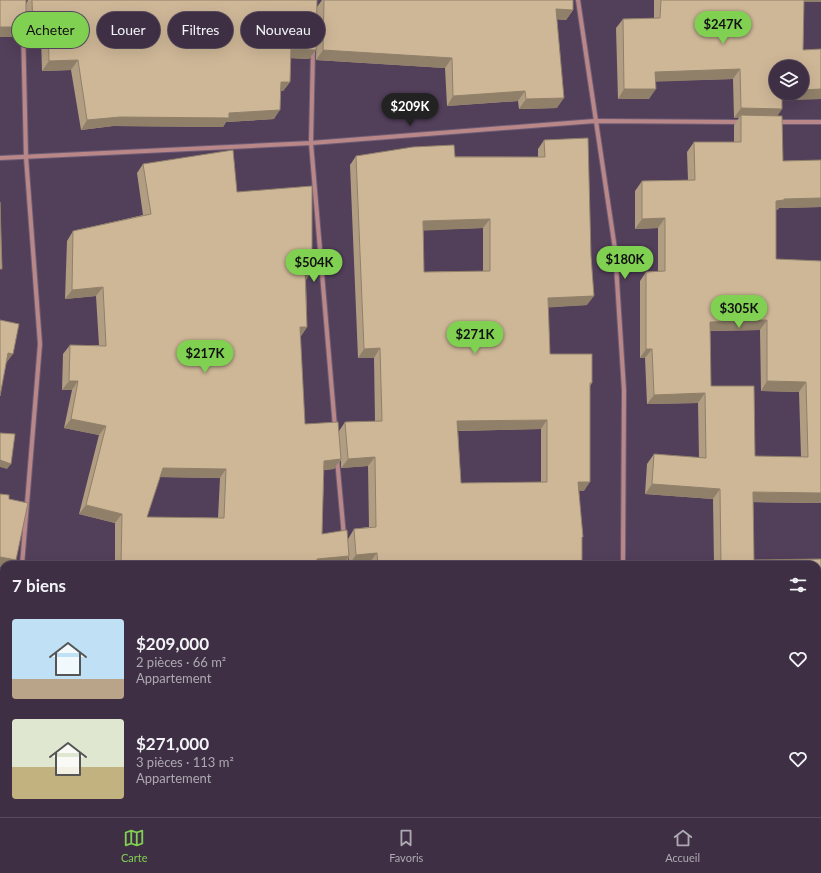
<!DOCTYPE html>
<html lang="fr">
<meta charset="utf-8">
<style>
body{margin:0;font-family:Lato,sans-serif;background:#493b4f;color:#f1f3f6;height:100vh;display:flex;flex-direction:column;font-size:15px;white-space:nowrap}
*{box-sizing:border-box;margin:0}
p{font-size:13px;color:#ada9b2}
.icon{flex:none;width:22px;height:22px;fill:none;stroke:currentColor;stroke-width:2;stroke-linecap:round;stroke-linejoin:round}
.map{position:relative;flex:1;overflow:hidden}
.details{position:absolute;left:0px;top:561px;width:821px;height:256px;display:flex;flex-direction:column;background:#3e2f44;border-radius:12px 12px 0 0;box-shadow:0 4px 16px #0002,0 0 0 1px #574a5d}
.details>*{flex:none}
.top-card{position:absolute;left:12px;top:12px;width:400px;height:36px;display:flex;gap:8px}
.controls{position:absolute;left:769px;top:60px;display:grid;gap:8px}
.controls a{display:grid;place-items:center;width:40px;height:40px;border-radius:50%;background:#3e2f44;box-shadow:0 4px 16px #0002,0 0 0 1px #574a5d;font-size:20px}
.price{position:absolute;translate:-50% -34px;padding:0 9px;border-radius:14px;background:#80d052;color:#111;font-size:13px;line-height:26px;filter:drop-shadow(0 1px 2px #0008)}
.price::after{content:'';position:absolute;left:50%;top:24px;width:12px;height:9px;margin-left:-6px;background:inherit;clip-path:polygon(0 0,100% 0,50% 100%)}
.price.on{background:#222;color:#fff}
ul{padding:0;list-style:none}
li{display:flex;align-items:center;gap:12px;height:100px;padding:0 12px}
li span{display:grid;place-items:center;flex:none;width:112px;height:80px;border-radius:4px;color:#555}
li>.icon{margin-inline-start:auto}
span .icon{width:48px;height:48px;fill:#fffc;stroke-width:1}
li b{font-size:17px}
h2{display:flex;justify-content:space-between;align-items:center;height:48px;padding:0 12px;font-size:17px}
.chip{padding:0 14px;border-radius:18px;background:#3e2f44;box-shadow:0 4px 16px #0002,0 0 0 1px #574a5d;font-size:14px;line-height:36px}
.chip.on{background:#80d052;color:#111}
.tab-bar{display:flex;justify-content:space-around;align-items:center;height:56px;border-top:1px solid #574a5d;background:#3e2f44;font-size:11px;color:#ada9b2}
.tab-bar a{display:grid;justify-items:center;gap:2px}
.tab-bar .on{color:#80d052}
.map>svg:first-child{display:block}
</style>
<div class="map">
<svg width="821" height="817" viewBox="0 0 821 817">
<rect width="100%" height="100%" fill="#523f5a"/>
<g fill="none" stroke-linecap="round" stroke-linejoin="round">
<defs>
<g id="street">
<polyline points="578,0 615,249 624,390 623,565"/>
<polyline points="313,50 311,143 335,427"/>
<polyline points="777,122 821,122"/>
<polyline points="0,158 311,143 595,121 741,122"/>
<polyline points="337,459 344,536"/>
<polyline points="346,557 346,565"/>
<polyline points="22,565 40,344 26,157 23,26"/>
<polyline points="817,693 821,693"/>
<polyline points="11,813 11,817"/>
<polyline points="355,813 355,817"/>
<polyline points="647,817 647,813"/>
</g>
</defs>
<use href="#street" stroke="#6e5c75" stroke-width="6"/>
<use href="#street" stroke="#ba8789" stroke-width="4"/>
</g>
<g fill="#b19d82" fill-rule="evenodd">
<polygon points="28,0 317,0 316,50 309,59 291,58 290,82 283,91 281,91 274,119 226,122 223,127 113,126 81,130 71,70 42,71 41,37 26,37 26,27 19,37 26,4"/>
<polygon points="322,0 573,0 573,10 566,20 557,19 557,108 519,109 518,101 447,106 445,68 316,60 317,7"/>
<path d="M654,0H821V2H804L803,50L821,49V99L782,100V109L777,116L783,161L821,160V207L779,208L777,210H776V259L821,261V503L753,502L754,560L821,625H817L714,564L713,499L645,494L647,464L654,454L699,458L698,403L647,404L645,358H640V281L646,272L658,271V228L635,229V191L642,181L688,180L687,152L694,142H734V125L739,118H734L733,79L656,81L649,99H618L616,28L623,19L654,18ZM760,330L761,391L799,392L801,457L755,456L711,386L710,331Z"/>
<path d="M544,140L587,305L548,307L550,354L592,383L590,386L584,491H579L582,539V565H370V562L349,565V557L343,565H115V523L79,514L99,435L64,428L72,390H62L63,354L70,345H99L96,296L65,299L67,241L73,231L143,215L137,173L143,164L237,192L306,280L307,327L301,336H300L305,424L339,431L345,422L375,421L374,358H358L350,165L356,156L538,157V149ZM483,228V271L424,272L423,230ZM541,429V482L461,483L458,431ZM341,460V468L368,466L369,527L354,529L348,539L322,534L324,470L334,469ZM160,477L220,478L218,518L147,517Z"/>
<polygon points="821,769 821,817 819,817 817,775"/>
<polygon points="28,813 339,813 338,817 201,817 200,815 28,815"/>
<polygon points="434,813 623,813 639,817 434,817"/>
<polygon points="699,813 710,813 728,817 696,817"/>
</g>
<g fill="#90806a">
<polygon points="799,0 821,0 821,2 798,2"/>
<polygon points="556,9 573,10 566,20 550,19"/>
<polygon points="0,27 26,27 19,37 0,37"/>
<polygon points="33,28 48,28 41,37 26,37"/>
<polygon points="291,49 316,50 309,59 285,58"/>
<polygon points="323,50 452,58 445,68 316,60"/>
<polygon points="78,60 71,70 42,71 49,61"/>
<polygon points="740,69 733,79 649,82 655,72"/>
<polygon points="281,82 290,82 283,91 275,91"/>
<polygon points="624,89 656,89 649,99 618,99"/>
<polygon points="821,89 821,99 775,100 780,93 802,93 802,90"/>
<polygon points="525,91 518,101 447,106 453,96"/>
<polygon points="564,98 557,108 519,109 526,99"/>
<polygon points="741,108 782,109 775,118 741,115 739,118 734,118"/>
<polygon points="280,110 274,119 226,122 223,127 113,126 81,130 87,120 120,117 229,113"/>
<polygon points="821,198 821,207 779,208 777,210 769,210 776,201 784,199"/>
<polygon points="665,218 658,228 635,229 642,219"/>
<polygon points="490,219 483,228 416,231 423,221"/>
<polygon points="305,271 312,271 306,280"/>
<polygon points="103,287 96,296 65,299 72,290"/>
<polygon points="594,296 587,305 542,308 548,298"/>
<polygon points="767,320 760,330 703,331 710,322"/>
<polygon points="300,327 307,327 301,336 293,336"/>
<polygon points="380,348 374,358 358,358 364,349"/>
<polygon points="646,349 652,349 645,358 640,358"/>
<polygon points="8,353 13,354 7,362 3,361"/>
<polygon points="69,381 78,381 72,390 62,390"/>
<polygon points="767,381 806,382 799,392 761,391"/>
<polygon points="705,393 698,403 647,404 654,395"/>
<polygon points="71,419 106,426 99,435 64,428"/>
<polygon points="547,420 541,429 451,431 457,421"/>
<polygon points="375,457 368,466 341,468 348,459"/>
<polygon points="341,459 334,469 318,470 324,461"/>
<polygon points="0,460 11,464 7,469 0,467"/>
<polygon points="163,468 226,469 220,478 156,477"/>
<polygon points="578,482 590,482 584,491 571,491"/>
<polygon points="652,484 720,489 713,499 645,494"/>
<polygon points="753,492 821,493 821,503 746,502"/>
<polygon points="86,505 122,514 115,523 79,514"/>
<polygon points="377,553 370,562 349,565 356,555"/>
<polygon points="349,556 343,565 312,565 317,559"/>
<polygon points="0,557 16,560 13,565 4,565 4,568 0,567"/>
<rect x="817" y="615" width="4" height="10"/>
<polygon points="0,653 4,654 4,664 0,663"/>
<polygon points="29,813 202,813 200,815 28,815"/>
</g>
<g fill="#ceb797" stroke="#90806a" fill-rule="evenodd">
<rect x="0" y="0" width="26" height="27"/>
<polygon points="32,0 317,0 316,50 291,49 290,82 281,82 280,110 229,113 229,118 120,117 87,120 78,60 49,61 48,28 33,28"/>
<polygon points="324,0 573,0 573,10 556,9 564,98 526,99 525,91 453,96 452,58 323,50"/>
<polygon points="661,0 804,0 803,50 821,49 821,89 802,90 802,67 776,67 776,93 782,93 782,109 741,108 740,69 655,72 656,89 624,89 623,19 660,18"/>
<path d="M741,115L782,116L783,161L821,160V198L784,199V200L776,201V259L821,261V493L753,492L754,560L821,559V615H817V565H650L721,564L720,489L652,484L654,454L706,458L705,393L654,395L652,349H646V272L665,271V218L642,219V181L695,180L694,142H741ZM767,320V381L806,382L808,457L755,456L754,386H711L710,322Z"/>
<path d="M588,138L591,256L594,296L548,298L550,354H592V383H590V482H578L583,537H582V565H378L377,553L356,555L354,529L376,527L375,457L348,459L345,422L382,421L380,348L364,349L356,156L413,147L454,145L455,157H545L544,140ZM490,219V271L424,272L423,221ZM547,420V482L461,483L457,421Z"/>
<path d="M233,150L237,192L312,186V271H305L307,327H300L305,424L338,422L341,459L324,461L322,534L347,530L349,556L317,559V565H121L122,514L86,505L106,426L71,419L78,381H69L70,345L106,346L103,287L72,290L73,231L151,214L143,164ZM163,468L226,469L224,518L147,517Z"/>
<polygon points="0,202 2,269 0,269"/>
<polygon points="0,320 19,324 13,354 8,353 0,396"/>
<polygon points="0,433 15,434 11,464 0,460"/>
<polygon points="0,494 9,495 9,499 28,503 16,560 0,557"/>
<polygon points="62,561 90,565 61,565"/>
<polygon points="0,615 4,616 4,654 0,653"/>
<polygon points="207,813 339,813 338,817 208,817"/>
<polygon points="440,813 623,813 640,815 639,817 440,817"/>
<polygon points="700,813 710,813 729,816 728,817 699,817"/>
</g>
</svg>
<div class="controls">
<a><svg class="icon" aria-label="layers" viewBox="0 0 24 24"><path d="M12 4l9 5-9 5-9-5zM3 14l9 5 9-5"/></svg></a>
</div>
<b class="price" style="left:723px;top:45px">$247K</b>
<b class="price on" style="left:410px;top:127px">$209K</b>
<b class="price" style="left:625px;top:280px">$180K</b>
<b class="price" style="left:314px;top:283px">$504K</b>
<b class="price" style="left:739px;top:329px">$305K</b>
<b class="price" style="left:475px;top:355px">$271K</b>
<b class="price" style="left:205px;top:374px">$217K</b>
<div class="top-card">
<a class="chip on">Acheter</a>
<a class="chip">Louer</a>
<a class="chip">Filtres</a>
<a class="chip">Nouveau</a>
</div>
<section class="details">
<h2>7 biens<svg class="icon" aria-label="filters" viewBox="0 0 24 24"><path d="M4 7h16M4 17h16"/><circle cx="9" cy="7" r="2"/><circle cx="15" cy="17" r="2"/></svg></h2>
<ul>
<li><span style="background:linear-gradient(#bfe0f5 75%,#b9a48a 0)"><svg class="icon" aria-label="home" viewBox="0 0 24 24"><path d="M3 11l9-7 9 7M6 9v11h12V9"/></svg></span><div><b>$209,000</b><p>2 pièces · 66 m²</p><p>Appartement</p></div><svg class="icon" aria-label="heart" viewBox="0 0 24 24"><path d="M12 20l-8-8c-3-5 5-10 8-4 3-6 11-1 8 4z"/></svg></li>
<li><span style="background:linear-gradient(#dfe7d0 60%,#c2b280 0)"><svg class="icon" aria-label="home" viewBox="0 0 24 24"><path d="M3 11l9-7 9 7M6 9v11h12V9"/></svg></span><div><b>$271,000</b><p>3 pièces · 113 m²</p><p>Appartement</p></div><svg class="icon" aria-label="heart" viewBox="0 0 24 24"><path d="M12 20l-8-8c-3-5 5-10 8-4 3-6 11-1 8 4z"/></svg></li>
</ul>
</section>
</div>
<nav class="tab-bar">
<a class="on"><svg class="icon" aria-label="map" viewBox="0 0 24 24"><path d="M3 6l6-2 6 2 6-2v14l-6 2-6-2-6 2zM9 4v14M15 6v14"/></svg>Carte</a>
<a><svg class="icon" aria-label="saved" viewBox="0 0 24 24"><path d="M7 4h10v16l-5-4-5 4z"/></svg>Favoris</a>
<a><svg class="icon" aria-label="home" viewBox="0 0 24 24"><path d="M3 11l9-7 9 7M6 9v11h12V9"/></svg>Accueil</a>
</nav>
